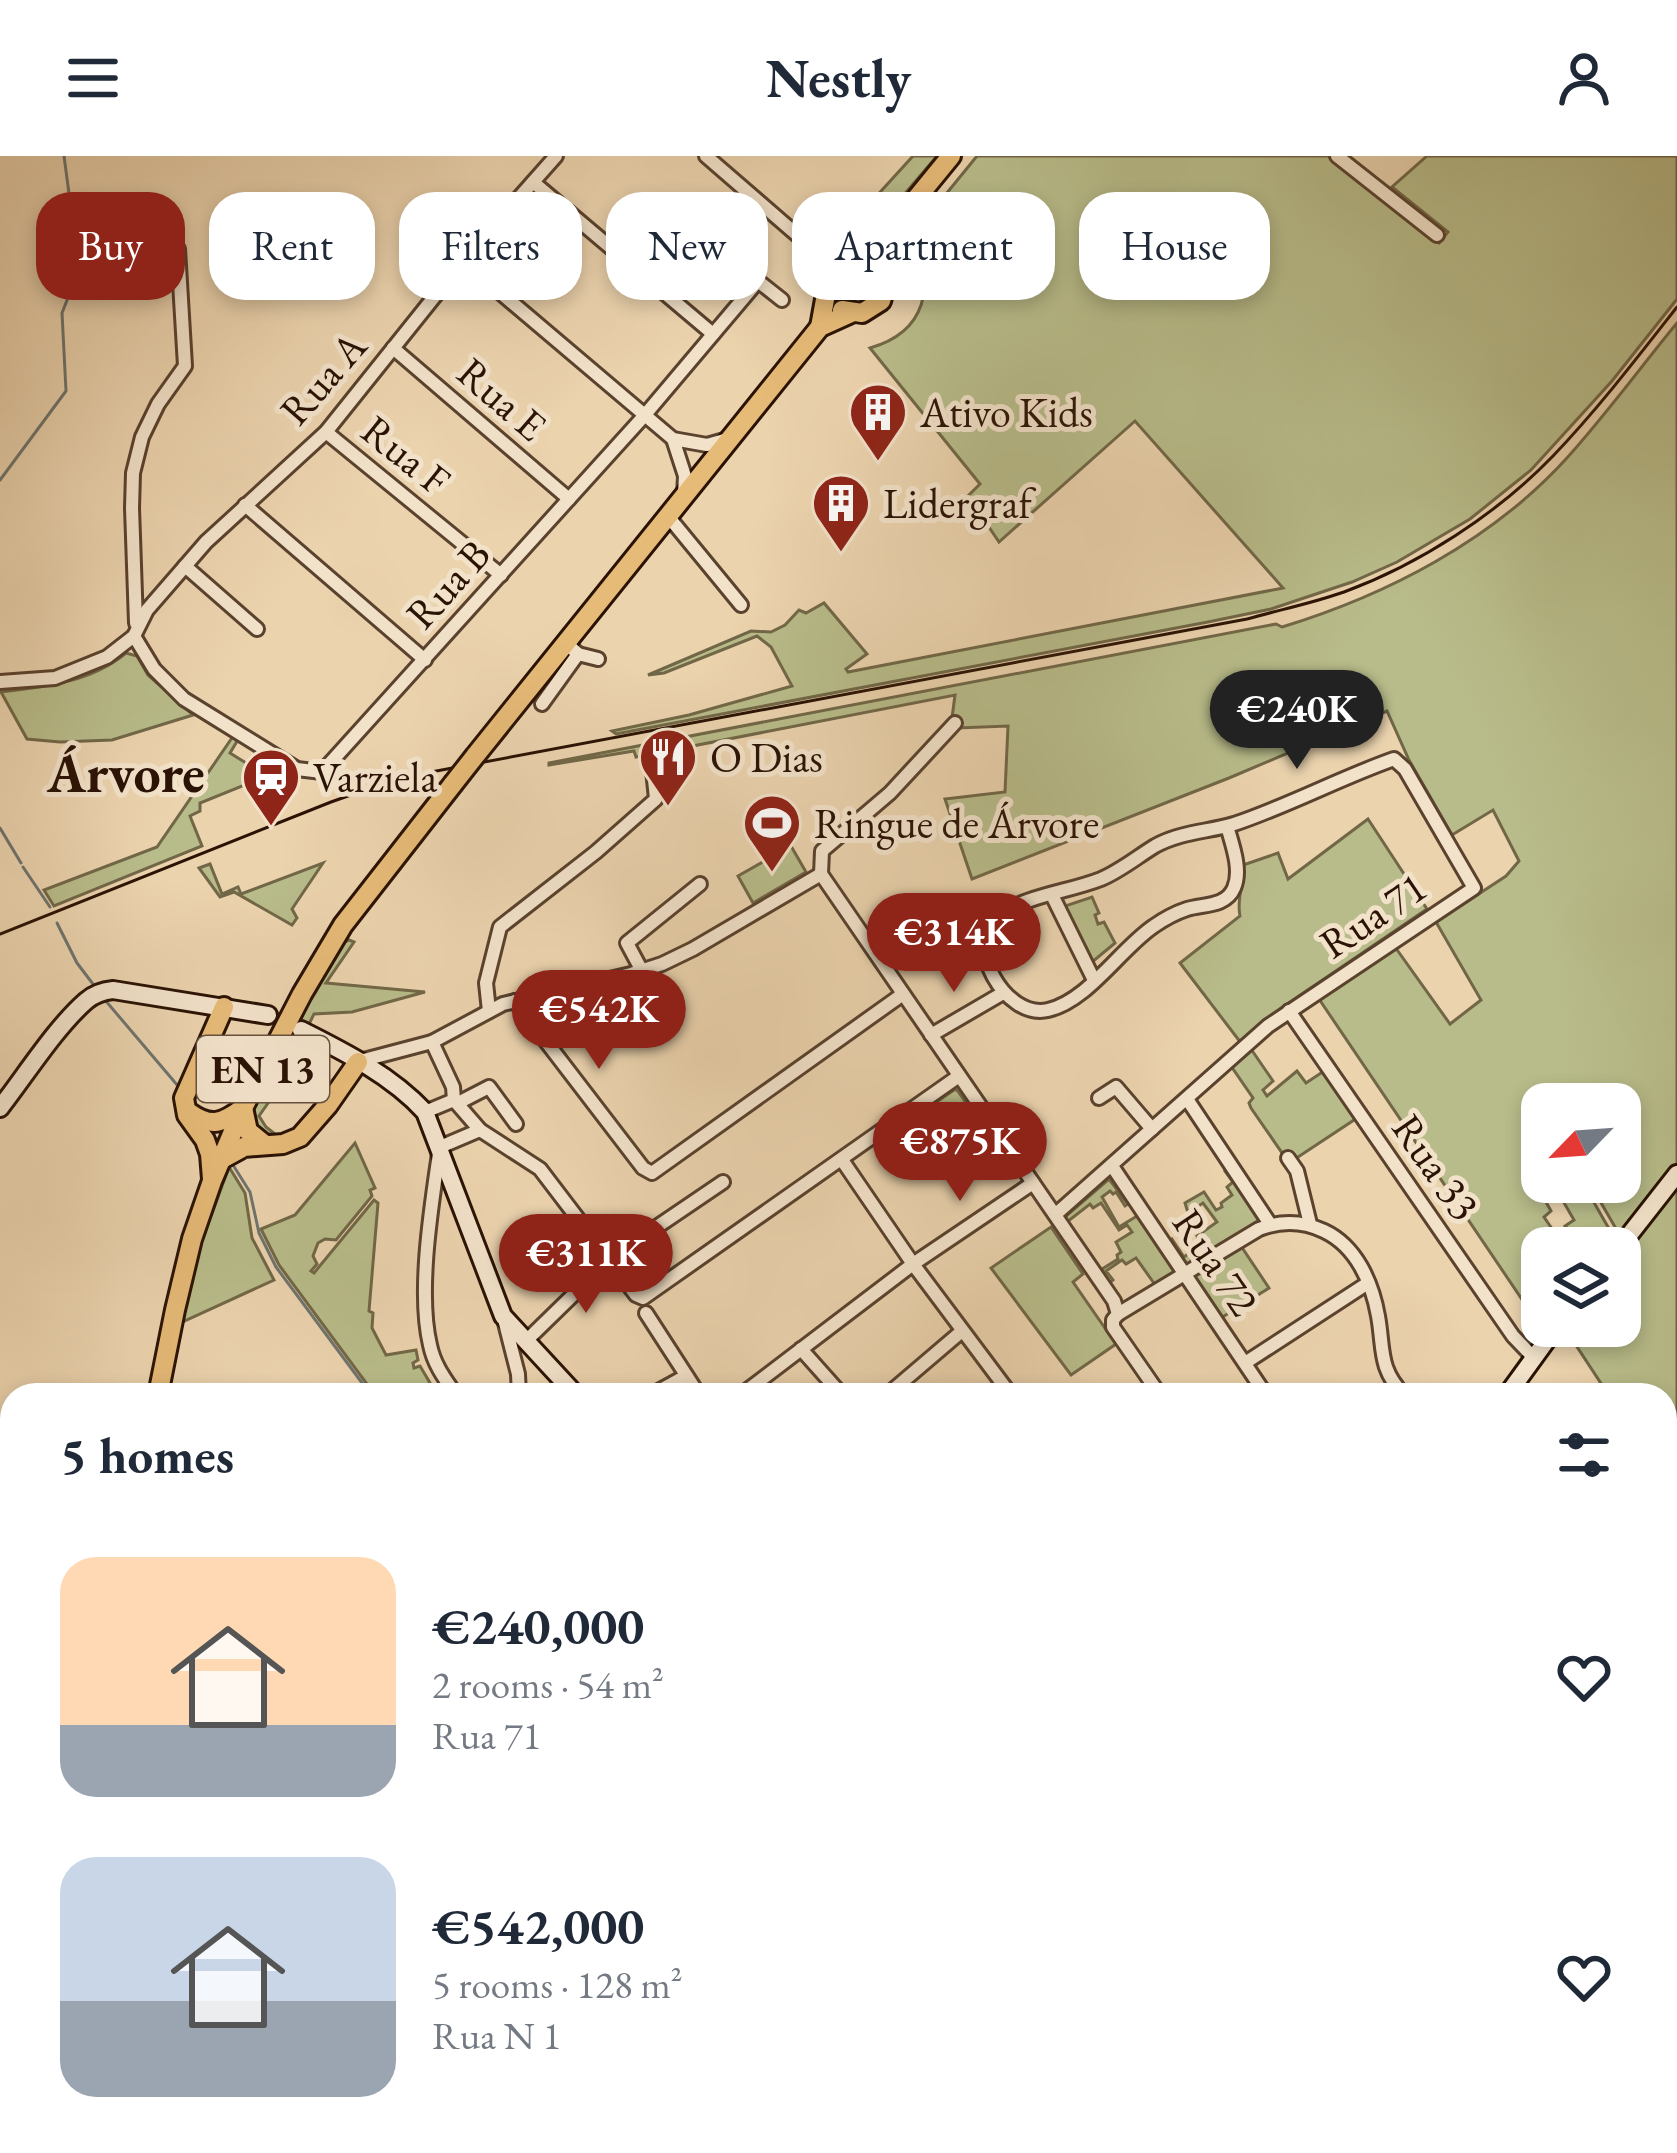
<!DOCTYPE html>
<meta charset="utf-8">
<style>
body{margin:0;font-family:"EB Garamond",serif;background:#f6f6f7;color:#1f2937;height:100vh;display:flex;flex-direction:column;font-size:45px;white-space:nowrap}
*{box-sizing:border-box;margin:0}
p{font-size:39px;color:#747a83}
.icon{flex:none;width:66px;height:66px;fill:none;stroke:currentColor;stroke-width:2;stroke-linecap:round;stroke-linejoin:round}
.map{position:relative;flex:1;overflow:hidden}
.details{position:absolute;left:0px;top:1227px;width:1677px;height:771px;display:flex;flex-direction:column;background:#fff;border-radius:36px 36px 0 0;box-shadow:0 6px 18px #0003}
.details>*{flex:none}
.guide{position:absolute;left:36px;top:36px;width:1605px;height:108px;display:flex;gap:24px}
.needle{width:78px;rotate:245deg}
.tools{position:absolute;left:1521px;top:927px;display:grid;gap:24px}
.tools a{display:grid;place-items:center;width:120px;height:120px;border-radius:24px;background:#fff;box-shadow:0 6px 18px #0003;font-size:60px}
.price{position:absolute;translate:-50% -102px;padding:0 27px;border-radius:42px;background:#8f2418;color:#fff;font-size:39px;line-height:78px;filter:drop-shadow(0 3px 6px #0008)}
.price::after{content:'';position:absolute;left:50%;top:72px;width:36px;height:27px;margin-left:-18px;background:inherit;clip-path:polygon(0 0,100% 0,50% 100%)}
.price.current{background:#222;color:#fff}
ul{padding:0;list-style:none}
li{display:flex;align-items:center;gap:36px;height:300px;padding:0 60px}
li span{display:grid;place-items:center;flex:none;width:336px;height:240px;border-radius:36px;color:#555}
li>.icon{margin-inline-start:auto}
span .icon{width:144px;height:144px;fill:#fffc;stroke-width:1}
li b{font-size:51px}
h2{display:flex;justify-content:space-between;align-items:center;height:144px;padding:0 60px;font-size:51px}
.chip{padding:0 42px;border-radius:36px;background:#fff;box-shadow:0 6px 18px #0003;font-size:42px;line-height:108px}
.chip.current{background:#8f2418;color:#fff}
header{display:flex;justify-content:space-between;align-items:center;height:156px;padding:0 60px;background:#fff;font-size:54px;font-weight:700}
.map>svg:first-child{display:block}
</style>
<header><svg class="icon" aria-label="menu" viewBox="0 0 24 24"><path d="M4 6h16M4 12h16M4 18h16"/></svg>Nestly<svg class="icon" aria-label="person" viewBox="0 0 24 24"><circle cx="12" cy="8" r="4"/><path d="M4 21q1-7 8-7t8 7"/></svg></header>
<div class="map">
<svg width="1677" height="1997" viewBox="0 0 1677 1997">
<rect width="100%" height="100%" fill="#ebd3ae"/>
<filter id="stains"><feTurbulence type="fractalNoise" baseFrequency=".00167" numOctaves="4"/><feColorMatrix values="0 0 0 0 .2 0 0 0 0 .09 0 0 0 0 .02 0 0 0 .5 -.17"/></filter>
<radialGradient id="worn" r=".72"><stop offset=".6" stop-color="#630" stop-opacity="0"/><stop offset="1" stop-color="#630" stop-opacity=".3"/></radialGradient>
<g fill="#b8bc8a" stroke="#716747" stroke-width="3">
<path d="M913,0H937L884,62C857,53 837,57 813,72L803,62L812,56L836,52L865,40L872,45Z"/>
<path d="M977,0H1328L1439,87L1448,76L1392,31L1427,0H1677V143L1612,225L1531,314L1470,363L1397,406L1352,426L1271,453L1208,466L616,578L612,575L689,559L792,530L771,491L757,480L664,517L648,519L751,475L771,476L785,469L799,454L806,457L824,447L867,498L846,513L848,516L1283,432L1135,265L999,386L968,340L980,328L870,192C926,176 937,129 911,81Z"/>
<circle cx="856" cy="124" r="23"/>
<path d="M1677,167V1796L1673,1791L1665,1797V1239H1594L1602,1229L1566,1174L1569,1170H1620V1099L1626,1090L1589,1026H1620V948H1542V977L1529,987L1537,998L1542,996V1018L1540,1016L1535,1020L1542,1030L1547,1026H1562L1575,1044L1588,1036L1612,1078L1602,1092H1584L1565,1070L1574,1064L1559,1038L1546,1046L1551,1055L1544,1061L1557,1080L1555,1083L1560,1091L1571,1085L1578,1092H1542V1170H1544L1542,1173L1319,843L1395,791L1450,868L1481,844L1436,766L1506,720L1519,705L1493,654L1452,679L1409,604L1387,555L1229,622L972,723L945,643L1005,636L1008,570L957,572L952,562L955,539L636,601L634,595L549,609V607L1276,468L1282,471C1387,439 1491,385 1566,303C1605,260 1640,212 1677,167Z"/>
<path d="M126,497L137,500L148,519L193,559L112,584L60,586L27,583L1,536C45,531 91,526 126,497Z"/>
<polygon points="234,579 239,582 230,597 267,620 200,647 200,655 190,660 202,690 54,750 44,734 157,691"/>
<path d="M1368,663L1427,753L1280,853L1241,887L1180,807L1240,760C1236,742 1245,727 1243,709L1278,697L1288,723Z"/>
<polygon points="791,690 806,716 753,747 738,720"/>
<polygon points="323,707 292,753 297,762 292,769 234,736 220,741 199,712 210,708 222,738 238,731 241,738"/>
<polygon points="1092,741 1099,757 1095,759 1098,768 1104,766 1115,787 1091,807 1062,751"/>
<polygon points="349,784 354,786 326,827 425,836 352,856 314,858 290,906 294,910 259,960 266,971 275,978 264,978 254,970 252,952 317,827 343,787"/>
<polygon points="1251,893 1273,925 1263,934 1267,940 1297,915 1306,927 1324,915 1357,962 1289,1007 1251,952 1249,947 1253,942 1231,910"/>
<polygon points="954,934 957,934 978,964 938,992 916,960"/>
<polygon points="355,987 375,1032 370,1034 372,1040 336,1084 325,1083 318,1087 313,1100 317,1108 311,1115 314,1117 374,1044 378,1047 369,1155 373,1157 372,1172 386,1199 416,1194 418,1204 413,1207 414,1212 420,1210 433,1232 425,1239 375,1239 279,1109 261,1073 295,1059"/>
<polygon points="229,1011 245,1037 252,1082 274,1124 180,1167 201,1087"/>
<polygon points="1229,1012 1260,1060 1259,1066 1187,1109 1184,1108 1169,1086 1172,1083 1184,1101 1201,1088 1197,1080 1217,1066 1203,1047 1188,1057 1185,1047 1204,1036 1216,1054 1222,1051 1221,1047 1232,1039 1227,1031 1233,1026 1225,1015"/>
<polygon points="1109,1023 1128,1048 1125,1050 1116,1036 1113,1038 1110,1035 1102,1041 1119,1071 1137,1060 1174,1114 1173,1119 1156,1130 1136,1102 1126,1108 1122,1104 1106,1115 1113,1124 1108,1128 1099,1115 1118,1103 1117,1099 1121,1096 1116,1086 1132,1076 1127,1069 1119,1074 1101,1047 1093,1052 1090,1048 1067,1066 1066,1060"/>
<polygon points="1051,1071 1083,1118 1073,1126 1116,1188 1071,1219 991,1112"/>
<polygon points="1241,1090 1269,1132 1221,1162 1195,1123 1195,1119"/>
<polygon points="218,1986 878,1986 868,1997 220,1997"/>
</g>
<g fill="none" stroke-linecap="round" stroke-linejoin="round">
<g stroke="#6e746e" stroke-width="3">
<polyline points="0,324 66,235 62,157 73,129 65,108 72,60 64,0"/>
<polyline points="0,672 21,707"/>
<polyline points="23,711 50,751"/>
<polyline points="57,767 77,807 96,832"/>
<polyline points="105,844 178,930"/>
<polyline points="233,1009 250,1036 259,1077 276,1111 371,1239"/>
<polyline points="0,1883 12,1885"/>
<polyline points="210,1986 215,1992 216,1997"/>
</g>
<defs>
<g id="street">
<polyline points="706,0 811,91 825,116"/>
<polyline points="1337,0 1437,79"/>
<polyline points="533,26 713,178"/>
<polyline points="463,105 673,283 707,289 728,283"/>
<polyline points="393,192 569,343"/>
<polyline points="326,276 501,419"/>
<polyline points="673,283 685,320 684,339"/>
<polyline points="245,349 425,504"/>
<polyline points="667,359 741,449"/>
<polyline points="185,410 257,473"/>
<polyline points="136,467 132,352 133,317 142,281 158,248 185,210 178,93"/>
<polyline points="134,480 154,513 184,543 297,613 322,616 644,260 758,125 782,144"/>
<polyline points="578,498 598,503"/>
<polyline points="0,526 55,522 107,501 134,480 147,454 206,386 326,276 463,105 556,0"/>
<polyline points="542,548 578,498 566,487"/>
<polyline points="955,567 890,637 822,695 821,718 1114,1145 1118,1158"/>
<polyline points="1052,739 1094,824"/>
<polyline points="642,815 627,787 700,728"/>
<polyline points="515,845 643,1012 652,1017 903,838"/>
<polyline points="489,855 486,827 500,771 596,696 656,643 653,614"/>
<polyline points="1289,855 1513,1180 1533,1201"/>
<polyline points="931,879 1003,837"/>
<polyline points="432,886 453,931 454,944"/>
<polyline points="360,905 432,886 503,848 631,818 662,808 693,793 821,718"/>
<polyline points="1099,942 1116,931 1152,973"/>
<polyline points="1187,943 1270,1068"/>
<polyline points="458,947 489,931 516,968"/>
<polyline points="425,956 454,944 480,974 540,1013 636,1139 643,1142 959,920"/>
<polyline points="1288,1002 1297,1015 1310,1068"/>
<polyline points="842,1004 913,1108 1011,1239"/>
<polyline points="1112,1010 1266,1239"/>
<path d="M1056,1058L1268,870L1474,732L1405,613L1394,603C1340,622 1288,650 1234,668C1207,676 1180,676 1155,690C1137,701 1120,715 1101,723C1068,736 1027,739 998,760C962,786 1005,864 1048,854C1088,845 1121,792 1154,770C1164,763 1175,757 1187,753C1203,748 1226,751 1234,732C1242,714 1232,688 1227,670"/>
<polyline points="646,1157 699,1239"/>
<path d="M1118,1158L1259,1073C1282,1064 1303,1065 1324,1075C1356,1090 1372,1126 1378,1160C1384,1193 1378,1212 1404,1239"/>
<polyline points="1118,1158 1113,1164 1113,1171 1160,1239"/>
<polyline points="505,1167 518,1218 519,1239"/>
<polyline points="527,1184 611,1102 723,1026"/>
<polyline points="801,1193 842,1239"/>
<polyline points="1245,1207 1368,1127"/>
<path d="M456,1239C445,1223 434,1209 430,1189C417,1135 432,1046 440,991L480,974"/>
<polyline points="638,1239 655,1237 686,1220"/>
<polyline points="741,1239 913,1108 1033,1027"/>
<polyline points="887,1239 962,1175"/>
<polyline points="0,1452 12,1448"/>
<polyline points="0,1772 12,1770"/>
<polyline points="1665,1904 1677,1898"/>
<polyline points="976,1986 987,1997"/>
<polyline points="1161,1986 1173,1997"/>
<polyline points="1539,1986 1548,1997"/>
<polyline points="1246,1997 1254,1986"/>
<polyline points="1484,1997 1506,1986"/>
</g>
<g id="secondary">
<path d="M301,874C345,896 392,920 425,956L503,1160L576,1239"/>
<path d="M0,952C25,920 56,871 86,845C94,838 102,835 113,834L268,859"/>
<polyline points="1619,1092 1677,1018"/>
<polyline points="1507,1239 1557,1170"/>
<polyline points="1333,1986 1345,1997"/>
<polyline points="881,1997 892,1986"/>
</g>
<g id="primary">
<polyline points="885,114 887,100 903,76"/>
<polyline points="842,154 862,157 881,145 887,124 880,105"/>
<polyline points="820,171 826,138 824,124 830,107 838,99 859,94 884,82 951,0"/>
<polyline points="475,600 820,171 851,157"/>
<path d="M190,957C211,972 223,967 243,952L248,975L264,988"/>
<polyline points="222,1003 244,991 283,988 300,981 328,949 358,906"/>
<polyline points="212,1023 210,998 205,984 187,959 184,942 224,851"/>
<polyline points="158,1239 175,1154 192,1083 212,1025 243,952 302,838 343,769 453,628"/>
<polyline points="6,1997 12,1969"/>
</g>
</defs>
<use href="#street" stroke="#5a422e" stroke-width="18"/>
<use href="#secondary" stroke="#2a1204" stroke-width="22"/>
<use href="#primary" stroke="#2a1204" stroke-width="24"/>
<use href="#street" stroke="#f2e2ca" stroke-width="12"/>
<use href="#secondary" stroke="#f2e2ca" stroke-width="16"/>
<use href="#primary" stroke="#e6ba77" stroke-width="18"/>
<path stroke="#2a1204" stroke-width="3" d="M0,778L331,646L399,622L1247,463C1279,454 1313,447 1344,436C1420,408 1497,358 1553,300C1597,254 1637,202 1677,151"/>
<defs>
<polyline id="primary-bridge" points="453,628 475,600"/>
</defs>
<use href="#primary-bridge" stroke="#2a1204" stroke-width="24" stroke-linecap="butt"/>
<use href="#primary-bridge" stroke="#e6ba77" stroke-width="18"/>
</g>
<defs>
<symbol id="building-pin" viewBox="-11 -11 22 30"><path d="M0 17L-7.5 6A9.5 9.5 0 1 1 7.5 6Z" fill="#8f2418" stroke="#f2e2ca"/><path d="M-4-6H4V6H1V3H-1V6H-4ZM-2.5-4.3h1.7v1.8h-1.7ZM.8-4.3h1.7v1.8H.8ZM-2.5-1h1.7V.8h-1.7ZM.8-1h1.7V.8H.8Z" fill="#fff"/></symbol>
<symbol id="restaurant-pin" viewBox="-11 -11 22 30"><path d="M0 17L-7.5 6A9.5 9.5 0 1 1 7.5 6Z" fill="#8f2418" stroke="#f2e2ca"/><path d="M-5-6h1v4h1v-4h1v4h1v-4h1v5L-1.5 .5V6h-2V.5L-5-1ZM5-6V6H3V1.5H1.5Q1.5-4 5-6Z" fill="#fff"/></symbol>
<symbol id="station-pin" viewBox="-11 -11 22 30"><path d="M0 17L-7.5 6A9.5 9.5 0 1 1 7.5 6Z" fill="#8f2418" stroke="#f2e2ca"/><path d="M-3-6H3Q5-6 5-4V2Q5 4 3 4L4.5 6H3L1.5 4h-3L-3 6H-4.5L-3 4Q-5 4-5 2V-4Q-5-6-3-6ZM-3.5-4v3h7v-3ZM-3.5 1v1.5H-2V1ZM2 1v1.5H3.5V1Z" fill="#fff"/></symbol>
<symbol id="stadium-pin" viewBox="-11 -11 22 30"><path d="M0 17L-7.5 6A9.5 9.5 0 1 1 7.5 6Z" fill="#8f2418" stroke="#f2e2ca"/><path d="M0-5a6.5 5 0 1 0 0 10a6.5 5 0 1 0 0-10ZM-3.5-1.8h7v3.6h-7Z" fill="#fff"/></symbol>
</defs>
<g fill-rule="evenodd">
<use href="#building-pin" x="845" y="223" width="66" height="90"/>
<use href="#building-pin" x="808" y="314" width="66" height="90"/>
<use href="#restaurant-pin" x="635" y="568" width="66" height="90"/>
<use href="#station-pin" x="238" y="588" width="66" height="90"/>
<use href="#stadium-pin" x="739" y="634" width="66" height="90"/>
</g>
<g text-anchor="middle" dominant-baseline="central" stroke-width="10" stroke-linejoin="round" paint-order="stroke">
<rect fill="#f2e2ca" stroke="#66503f" stroke-width="3" x="197" y="880" width="132" height="66" rx="9"/>
<g font-size="39" font-weight="bold" fill="#2a1204">
<text x="263" y="913">EN 13</text>
</g>
<g font-size="42" fill="#2a1204" stroke="#f2e2ca">
<text transform="translate(323 222) rotate(-49)">Rua A</text>
<text transform="translate(502 243) rotate(41)">Rua E</text>
<text transform="translate(406 299) rotate(39)">Rua F</text>
<text transform="translate(448 428) rotate(-48)">Rua B</text>
<text transform="translate(1373 759) rotate(-34)">Rua 71</text>
<text transform="translate(1436 1011) rotate(55)">Rua 33</text>
<text transform="translate(1216 1106) rotate(56)">Rua 72</text>
</g>
<g font-size="42" fill="#2a1204" stroke="#f2e2ca" text-anchor="start">
<text x="920" y="256">Ativo Kids</text>
<text x="883" y="347">Lidergraf</text>
<text x="710" y="601">O Dias</text>
<text x="313" y="621">Varziela</text>
<text x="814" y="667">Ringue de Árvore</text>
</g>
<g font-size="54" font-weight="bold" fill="#2a1204" stroke="#f2e2ca">
<text x="126" y="617">Árvore</text>
</g>
</g>
<rect width="100%" height="100%" filter="url(#stains)"/>
<rect width="100%" height="100%" fill="url(#worn)"/>
</svg>
<div class="tools">
<a><svg class="needle" viewBox="-14 -14 28 28"><path d="M0-13l5 13h-10z" fill="#e53935"/><path d="M0 13l5-13h-10z" fill="#747a83"/></svg></a>
<a><svg class="icon" aria-label="layers" viewBox="0 0 24 24"><path d="M12 4l9 5-9 5-9-5zM3 14l9 5 9-5"/></svg></a>
</div>
<b class="price current" style="left:1297px;top:616px">€240K</b>
<b class="price" style="left:954px;top:839px">€314K</b>
<b class="price" style="left:599px;top:916px">€542K</b>
<b class="price" style="left:960px;top:1048px">€875K</b>
<b class="price" style="left:586px;top:1160px">€311K</b>
<div class="guide">
<a class="chip current">Buy</a>
<a class="chip">Rent</a>
<a class="chip">Filters</a>
<a class="chip">New</a>
<a class="chip">Apartment</a>
<a class="chip">House</a>
</div>
<section class="details">
<h2>5 homes<svg class="icon" aria-label="filters" viewBox="0 0 24 24"><path d="M4 7h16M4 17h16"/><circle cx="9" cy="7" r="2"/><circle cx="15" cy="17" r="2"/></svg></h2>
<ul>
<li><span style="background:linear-gradient(#ffd9b3 70%,#9aa5b1 0)"><svg class="icon" aria-label="home" viewBox="0 0 24 24"><path d="M3 11l9-7 9 7M6 9v11h12V9"/></svg></span><div><b>€240,000</b><p>2 rooms · 54 m²</p><p>Rua 71</p></div><svg class="icon" aria-label="heart" viewBox="0 0 24 24"><path d="M12 20l-8-8c-3-5 5-10 8-4 3-6 11-1 8 4z"/></svg></li>
<li><span style="background:linear-gradient(#c9d6e8 60%,#9aa5b1 0)"><svg class="icon" aria-label="home" viewBox="0 0 24 24"><path d="M3 11l9-7 9 7M6 9v11h12V9"/></svg></span><div><b>€542,000</b><p>5 rooms · 128 m²</p><p>Rua N 1</p></div><svg class="icon" aria-label="heart" viewBox="0 0 24 24"><path d="M12 20l-8-8c-3-5 5-10 8-4 3-6 11-1 8 4z"/></svg></li>
</ul>
</section>
</div>
